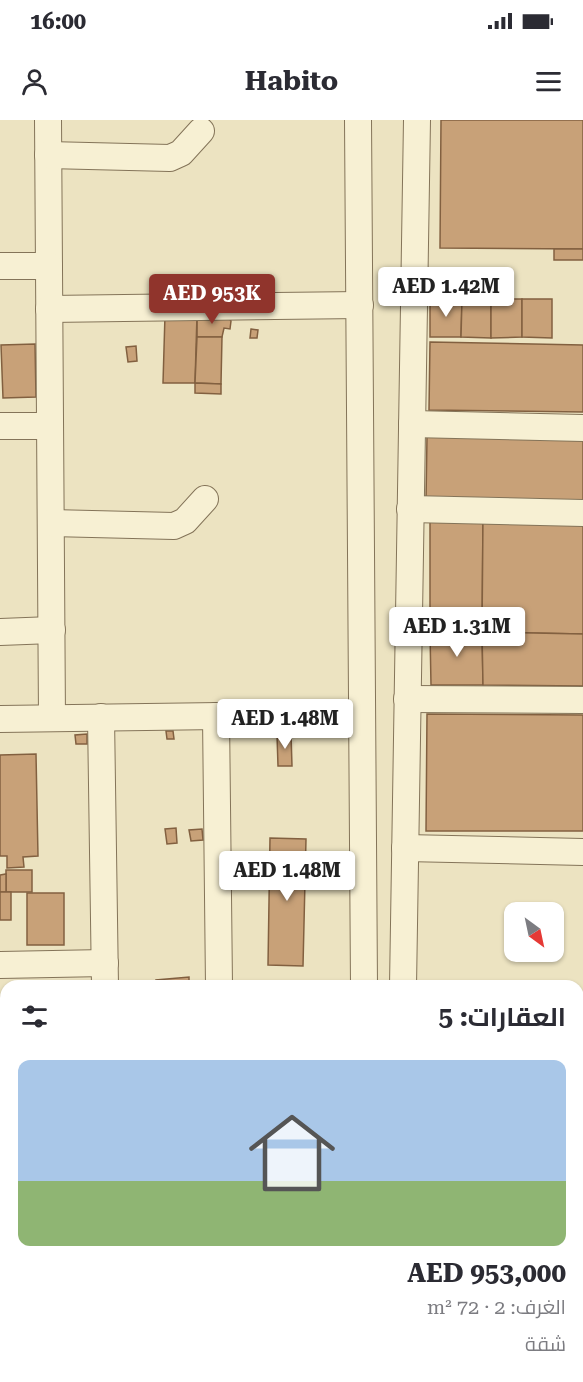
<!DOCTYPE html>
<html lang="ar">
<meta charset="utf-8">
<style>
body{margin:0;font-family:"Roboto Serif",Cairo,serif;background:#f2f2f3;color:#2b2b33;direction:rtl;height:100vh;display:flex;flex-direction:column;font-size:22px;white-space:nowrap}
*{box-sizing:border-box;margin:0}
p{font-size:20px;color:#7c7c81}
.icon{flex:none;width:33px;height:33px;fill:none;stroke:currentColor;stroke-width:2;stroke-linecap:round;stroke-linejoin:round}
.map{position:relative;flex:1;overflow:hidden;direction:ltr}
.sheet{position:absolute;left:0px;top:860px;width:584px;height:404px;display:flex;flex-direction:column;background:#fff;border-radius:18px 18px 0 0;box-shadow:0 2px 4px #0004;direction:rtl}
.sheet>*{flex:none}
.needle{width:39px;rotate:147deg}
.fabs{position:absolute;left:504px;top:782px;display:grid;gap:12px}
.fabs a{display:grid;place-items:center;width:60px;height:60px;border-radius:12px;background:#fff;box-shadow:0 2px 4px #0004;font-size:30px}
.price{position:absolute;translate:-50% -51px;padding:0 14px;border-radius:6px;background:#fff;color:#222;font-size:20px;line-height:39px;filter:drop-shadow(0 2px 3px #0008)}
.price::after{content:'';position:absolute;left:50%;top:36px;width:18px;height:14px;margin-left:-9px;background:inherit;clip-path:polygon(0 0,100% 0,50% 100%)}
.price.active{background:#90342c;color:#fff}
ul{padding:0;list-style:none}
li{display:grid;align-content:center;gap:12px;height:318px;padding:0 18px}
li span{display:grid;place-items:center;height:186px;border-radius:12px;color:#555}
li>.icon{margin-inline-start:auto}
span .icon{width:108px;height:108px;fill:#fffc;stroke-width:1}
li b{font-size:26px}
h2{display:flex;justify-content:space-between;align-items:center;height:72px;padding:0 18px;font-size:26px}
.status{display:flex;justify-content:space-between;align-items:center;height:42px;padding:0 30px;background:#fff;direction:ltr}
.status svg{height:16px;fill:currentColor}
header{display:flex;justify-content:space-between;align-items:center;height:78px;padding:0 18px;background:#fff;font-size:27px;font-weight:700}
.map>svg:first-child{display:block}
</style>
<div class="status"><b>16:00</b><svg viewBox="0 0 49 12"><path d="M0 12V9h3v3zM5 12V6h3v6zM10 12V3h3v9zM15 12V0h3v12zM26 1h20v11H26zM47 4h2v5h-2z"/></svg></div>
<header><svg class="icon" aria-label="menu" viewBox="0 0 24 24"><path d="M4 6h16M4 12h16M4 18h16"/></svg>Habito<svg class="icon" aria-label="person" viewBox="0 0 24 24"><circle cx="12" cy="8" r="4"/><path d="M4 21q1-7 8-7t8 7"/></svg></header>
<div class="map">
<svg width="583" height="1262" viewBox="0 0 583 1262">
<rect width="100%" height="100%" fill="#ece3c1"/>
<g fill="#c8a178" stroke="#826040" stroke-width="1.5">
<polygon points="441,0 583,0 583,129 440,128"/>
<rect x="554" y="129" width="29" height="11"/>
<polygon points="430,178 462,179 461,217 430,217"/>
<polygon points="462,179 491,179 491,218 461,217"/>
<polygon points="491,179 522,179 522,217 491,218"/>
<polygon points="522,179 552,179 552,218 522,217"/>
<polygon points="225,193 231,201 230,209 224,208 222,217 197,217 197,195"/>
<polygon points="165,195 197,195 195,263 163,263"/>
<polygon points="251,209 258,210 257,218 250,218"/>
<polygon points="197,217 222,217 221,264 195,263"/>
<polygon points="430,222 583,225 583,292 429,290"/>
<polygon points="35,224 36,277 3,278 1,225"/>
<polygon points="136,226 137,241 128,242 126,227"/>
<polygon points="195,263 221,264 221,274 195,273"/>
<polygon points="427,317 583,318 583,382 426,380"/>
<polygon points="430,396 483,396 482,512 430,512"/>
<polygon points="483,396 583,397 583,514 482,512"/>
<polygon points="430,512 482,512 483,565 431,565"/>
<polygon points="482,512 583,514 583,566 483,565"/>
<polygon points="427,594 583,595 583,711 426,711"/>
<polygon points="166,611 173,611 174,619 167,619"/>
<polygon points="87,614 87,624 76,624 75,615"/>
<polygon points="291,614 292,646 278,646 277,615"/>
<polygon points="36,634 38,736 23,737 24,747 7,748 7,736 0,736 0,635"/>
<polygon points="176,708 177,723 167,724 165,709"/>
<polygon points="202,709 203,720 191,721 189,710"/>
<polygon points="270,718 306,719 303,846 268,845"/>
<rect x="6" y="750" width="26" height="22"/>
<polygon points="6,754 6,772 0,772 0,755"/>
<rect x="0" y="772" width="11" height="28"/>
<rect x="27" y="773" width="37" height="52"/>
<polygon points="189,857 189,866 157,866 156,860"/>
<rect x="578" y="899" width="5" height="82"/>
<rect x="3" y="915" width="3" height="36"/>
<rect x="0" y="926" width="3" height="25"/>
<polygon points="578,981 581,981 581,998 578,997"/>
<rect x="578" y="1023" width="5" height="42"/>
<polygon points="578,1077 583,1077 583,1134 581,1134 582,1107 578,1107"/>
<polygon points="578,1107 582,1107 581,1134 578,1134"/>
<rect x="578" y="1134" width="5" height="48"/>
<rect x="0" y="1156" width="6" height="40"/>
<rect x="0" y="1196" width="6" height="21"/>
<polygon points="578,1241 583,1241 583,1262 555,1262 555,1257 578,1257"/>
<polygon points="6,1246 6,1257 43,1257 43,1262 0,1262 0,1247"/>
<rect x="242" y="1257" width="8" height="5"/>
<rect x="424" y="1257" width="44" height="5"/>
<rect x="468" y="1257" width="44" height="5"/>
<rect x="512" y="1257" width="43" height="5"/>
</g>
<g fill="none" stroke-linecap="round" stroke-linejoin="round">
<defs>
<g id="minor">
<polyline points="48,0 52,598"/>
<polyline points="358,0 364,866"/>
<polyline points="48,35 170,38 181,33 201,11"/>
<polyline points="0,146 49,146"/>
<polyline points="49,189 360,185"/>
<polyline points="412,304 583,308"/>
<polyline points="0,306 50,306"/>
<polyline points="410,389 583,393"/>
<polyline points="51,403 174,406 185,401 205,379"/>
<polyline points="0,512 52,510"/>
<polyline points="407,579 583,580"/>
<polyline points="216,596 219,866"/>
<polyline points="101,597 105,866"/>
<polyline points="0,599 362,594"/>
<polyline points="405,728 583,732"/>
<polyline points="0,845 105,843"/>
<polyline points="403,866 417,0"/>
<polyline points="3,960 6,960"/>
<polyline points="578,1227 583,1227"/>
<polyline points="113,1257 113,1262"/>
<polyline points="172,1257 173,1262"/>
<polyline points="331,1257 331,1262"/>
<polyline points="396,1262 396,1257"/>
</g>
</defs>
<use href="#minor" stroke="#847459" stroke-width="28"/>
<use href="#minor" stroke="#f7f0d3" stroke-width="26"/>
</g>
</svg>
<div class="fabs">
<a><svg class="needle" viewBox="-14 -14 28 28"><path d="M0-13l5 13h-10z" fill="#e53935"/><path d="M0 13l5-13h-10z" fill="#7c7c81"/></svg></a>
</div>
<b class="price" style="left:446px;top:198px">AED 1.42M</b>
<b class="price active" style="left:212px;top:205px">AED 953K</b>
<b class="price" style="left:457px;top:538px">AED 1.31M</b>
<b class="price" style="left:285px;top:630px">AED 1.48M</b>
<b class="price" style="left:287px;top:782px">AED 1.48M</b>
<section class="sheet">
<h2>العقارات: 5<svg class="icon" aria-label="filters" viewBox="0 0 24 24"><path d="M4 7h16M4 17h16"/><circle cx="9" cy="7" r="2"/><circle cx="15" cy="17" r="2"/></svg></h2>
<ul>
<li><span style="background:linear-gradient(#a9c7e8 65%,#8fb573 0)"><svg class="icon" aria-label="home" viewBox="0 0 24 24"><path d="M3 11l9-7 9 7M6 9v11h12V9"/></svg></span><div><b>AED 953,000</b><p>الغرف: 2 · 72 m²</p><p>شقة</p></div></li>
</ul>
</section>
</div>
